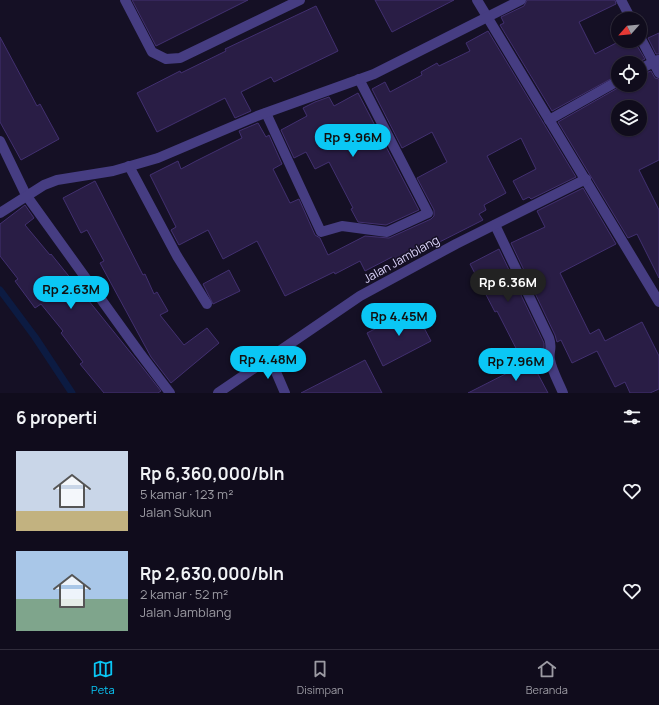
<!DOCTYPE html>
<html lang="id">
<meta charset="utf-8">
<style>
body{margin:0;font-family:Manrope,sans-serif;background:#191525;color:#f1f3f6;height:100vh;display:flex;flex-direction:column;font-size:15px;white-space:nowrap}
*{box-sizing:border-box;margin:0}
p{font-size:13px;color:#9c9ba3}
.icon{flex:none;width:22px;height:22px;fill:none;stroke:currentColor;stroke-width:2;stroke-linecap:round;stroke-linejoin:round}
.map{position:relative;height:393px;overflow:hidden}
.panel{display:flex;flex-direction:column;background:#100c1c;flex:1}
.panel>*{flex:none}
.needle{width:26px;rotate:243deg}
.controls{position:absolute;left:611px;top:12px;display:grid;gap:8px}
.controls a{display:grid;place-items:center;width:36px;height:36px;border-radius:50%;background:#100c1c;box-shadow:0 1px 3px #0004,0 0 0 1px #302c3b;font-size:20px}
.price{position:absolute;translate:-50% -34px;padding:0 9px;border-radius:14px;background:#0ac7f5;color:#111;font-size:13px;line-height:26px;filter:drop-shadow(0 1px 2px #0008)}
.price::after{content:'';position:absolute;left:50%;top:24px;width:12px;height:9px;margin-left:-6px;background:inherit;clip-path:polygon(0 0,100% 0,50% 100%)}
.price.active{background:#222;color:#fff}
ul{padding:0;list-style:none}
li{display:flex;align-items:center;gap:12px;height:100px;padding:0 16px}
li span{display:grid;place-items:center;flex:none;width:112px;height:80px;border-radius:0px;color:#555}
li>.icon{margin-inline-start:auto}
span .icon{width:48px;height:48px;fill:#fffc;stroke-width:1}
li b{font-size:17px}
h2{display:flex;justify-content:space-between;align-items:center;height:48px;padding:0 16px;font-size:17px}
.menu{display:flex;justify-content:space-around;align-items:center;height:56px;border-top:1px solid #302c3b;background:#100c1c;font-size:11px;color:#9c9ba3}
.menu a{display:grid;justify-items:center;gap:2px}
.menu .active{color:#0ac7f5}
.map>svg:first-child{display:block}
</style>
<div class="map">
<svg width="659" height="393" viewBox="0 0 659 393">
<rect width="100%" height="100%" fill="#151025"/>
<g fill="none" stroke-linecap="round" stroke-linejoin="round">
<polyline stroke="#0c1b42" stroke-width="7" points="0,290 35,337 72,393"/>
</g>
<g fill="#291d45" stroke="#423070" fill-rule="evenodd">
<polygon points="132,0 248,0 156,46"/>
<polygon points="375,0 454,0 392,32"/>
<polygon points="527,0 615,0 616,4 579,22 595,54 620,41 627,41 630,47 636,44 645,59 637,63 618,63 618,75 552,111 500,25 504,23 501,17 524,6"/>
<polygon points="316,6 338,51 274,82 271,77 241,92 251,111 235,118 225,98 157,132 137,93 180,71 181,73 226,51 225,49"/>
<polygon points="488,31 576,177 531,199 529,197 523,200 513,181 536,169 521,138 487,156 506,193 484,205 486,210 479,214 483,220 396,264 392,257 365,271 360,261 335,274 334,272 285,296 257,241 223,259 208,230 179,245 171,230 176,227 150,175 178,161 181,169 196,161 242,138 239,131 258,123 266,137 269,135 282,164 273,169 290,203 299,199 315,235 320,238 328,255 365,236 389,238 431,219 434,216 434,210 417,178 447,162 432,132 402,148 372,89 385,82 390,92 422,75 421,72 437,63 439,66 470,51 466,43"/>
<polygon points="659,33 659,54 656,54 648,38"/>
<polygon points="0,37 37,106 40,104 59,139 21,160 0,122"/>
<path d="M651,71L655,78L659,79V160L639,170L659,210V278L637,234L628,238L558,122L623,85H640V75ZM618,107H640V129H618Z"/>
<polygon points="358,93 419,210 386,225 358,222 351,209 353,208 329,162 315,169 306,152 294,158 281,130 307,116 303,108 315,102 329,97 334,106"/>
<polygon points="95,181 143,275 145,274 154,294 157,292 168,311 160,315 184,345 207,328 219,343 171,383 151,357 100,263 104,261 87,230 81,233 63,198"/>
<polygon points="583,188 616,244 560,273 590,334 599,329 605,341 642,322 659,356 659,389 650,393 630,393 625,382 615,387 597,351 572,363 561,340 557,342 555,335 511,243 545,227 537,211"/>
<polygon points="25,205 34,218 25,225 50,255 51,254 143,368 161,391 158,393 104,393 80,364 83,362 61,333 63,331 41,304 35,308 15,281 18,279 0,256 0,224"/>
<polygon points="499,249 544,343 544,349 522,360 497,311 495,312 470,264"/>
<polygon points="229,270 240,291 213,304 203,284"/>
<polygon points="414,309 431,341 383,366 367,333"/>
<polygon points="365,360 382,393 301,393"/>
<polygon points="531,361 548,393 468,393"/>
</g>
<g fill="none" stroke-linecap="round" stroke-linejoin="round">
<g stroke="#463d82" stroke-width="10">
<polyline points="125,0 152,52 166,59 180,58 300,0"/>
<polyline points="477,0 659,302"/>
<polyline points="621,0 631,19"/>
<polyline points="640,37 659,73"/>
<polyline points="640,69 658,60"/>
<polyline points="266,113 321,232 342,226 387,232 428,213 359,79"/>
<polyline points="549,120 618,81"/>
<polyline points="0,141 26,195 139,352 170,393"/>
<polyline points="129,166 177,256 207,304"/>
<polyline points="0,213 44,185 57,180 113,171 158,158 257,116 374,74 521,0"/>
<path d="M495,225L549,338C553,349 548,351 550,360C552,371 559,383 563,393"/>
<polyline points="270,358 285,393"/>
<polyline points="218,393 360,296 456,244 586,179"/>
</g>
</g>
<g text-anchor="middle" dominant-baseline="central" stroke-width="3" stroke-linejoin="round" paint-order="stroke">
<g font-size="12" fill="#ded6fd" stroke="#151025">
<text transform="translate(401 259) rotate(-29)">Jalan Jamblang</text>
</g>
</g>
</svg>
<div class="controls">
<a><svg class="needle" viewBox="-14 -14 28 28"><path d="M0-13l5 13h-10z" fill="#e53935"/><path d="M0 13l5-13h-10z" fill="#9c9ba3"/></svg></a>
<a><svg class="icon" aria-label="locate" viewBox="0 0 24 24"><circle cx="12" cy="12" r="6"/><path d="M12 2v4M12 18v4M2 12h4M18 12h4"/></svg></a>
<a><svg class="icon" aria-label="layers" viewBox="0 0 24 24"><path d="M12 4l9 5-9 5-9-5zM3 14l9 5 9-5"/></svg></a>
</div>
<b class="price" style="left:353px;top:158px">Rp 9.96M</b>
<b class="price active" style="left:508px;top:303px">Rp 6.36M</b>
<b class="price" style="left:71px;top:310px">Rp 2.63M</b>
<b class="price" style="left:399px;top:337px">Rp 4.45M</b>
<b class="price" style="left:268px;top:380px">Rp 4.48M</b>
<b class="price" style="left:516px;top:382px">Rp 7.96M</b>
</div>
<section class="panel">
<h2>6 properti<svg class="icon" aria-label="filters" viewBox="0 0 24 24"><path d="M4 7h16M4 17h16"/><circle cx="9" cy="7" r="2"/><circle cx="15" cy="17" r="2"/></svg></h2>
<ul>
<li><span style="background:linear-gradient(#c9d6e8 75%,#c2b280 0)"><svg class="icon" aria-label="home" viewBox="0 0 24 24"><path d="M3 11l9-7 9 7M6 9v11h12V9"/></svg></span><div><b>Rp 6,360,000/bln</b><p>5 kamar · 123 m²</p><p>Jalan Sukun</p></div><svg class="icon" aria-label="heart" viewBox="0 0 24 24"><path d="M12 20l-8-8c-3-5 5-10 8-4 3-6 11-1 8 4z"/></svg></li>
<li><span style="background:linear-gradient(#a9c7e8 60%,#7fa58c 0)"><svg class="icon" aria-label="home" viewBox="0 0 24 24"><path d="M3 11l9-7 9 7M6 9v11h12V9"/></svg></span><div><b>Rp 2,630,000/bln</b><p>2 kamar · 52 m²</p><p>Jalan Jamblang</p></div><svg class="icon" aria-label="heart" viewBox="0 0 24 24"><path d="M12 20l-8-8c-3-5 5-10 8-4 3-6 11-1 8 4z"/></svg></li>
</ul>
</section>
<nav class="menu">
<a class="active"><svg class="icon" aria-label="map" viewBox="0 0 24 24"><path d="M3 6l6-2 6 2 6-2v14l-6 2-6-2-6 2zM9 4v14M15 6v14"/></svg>Peta</a>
<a><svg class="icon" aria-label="saved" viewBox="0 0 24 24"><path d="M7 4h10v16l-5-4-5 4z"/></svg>Disimpan</a>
<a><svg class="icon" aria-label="home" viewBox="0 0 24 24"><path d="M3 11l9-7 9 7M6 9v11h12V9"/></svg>Beranda</a>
</nav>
